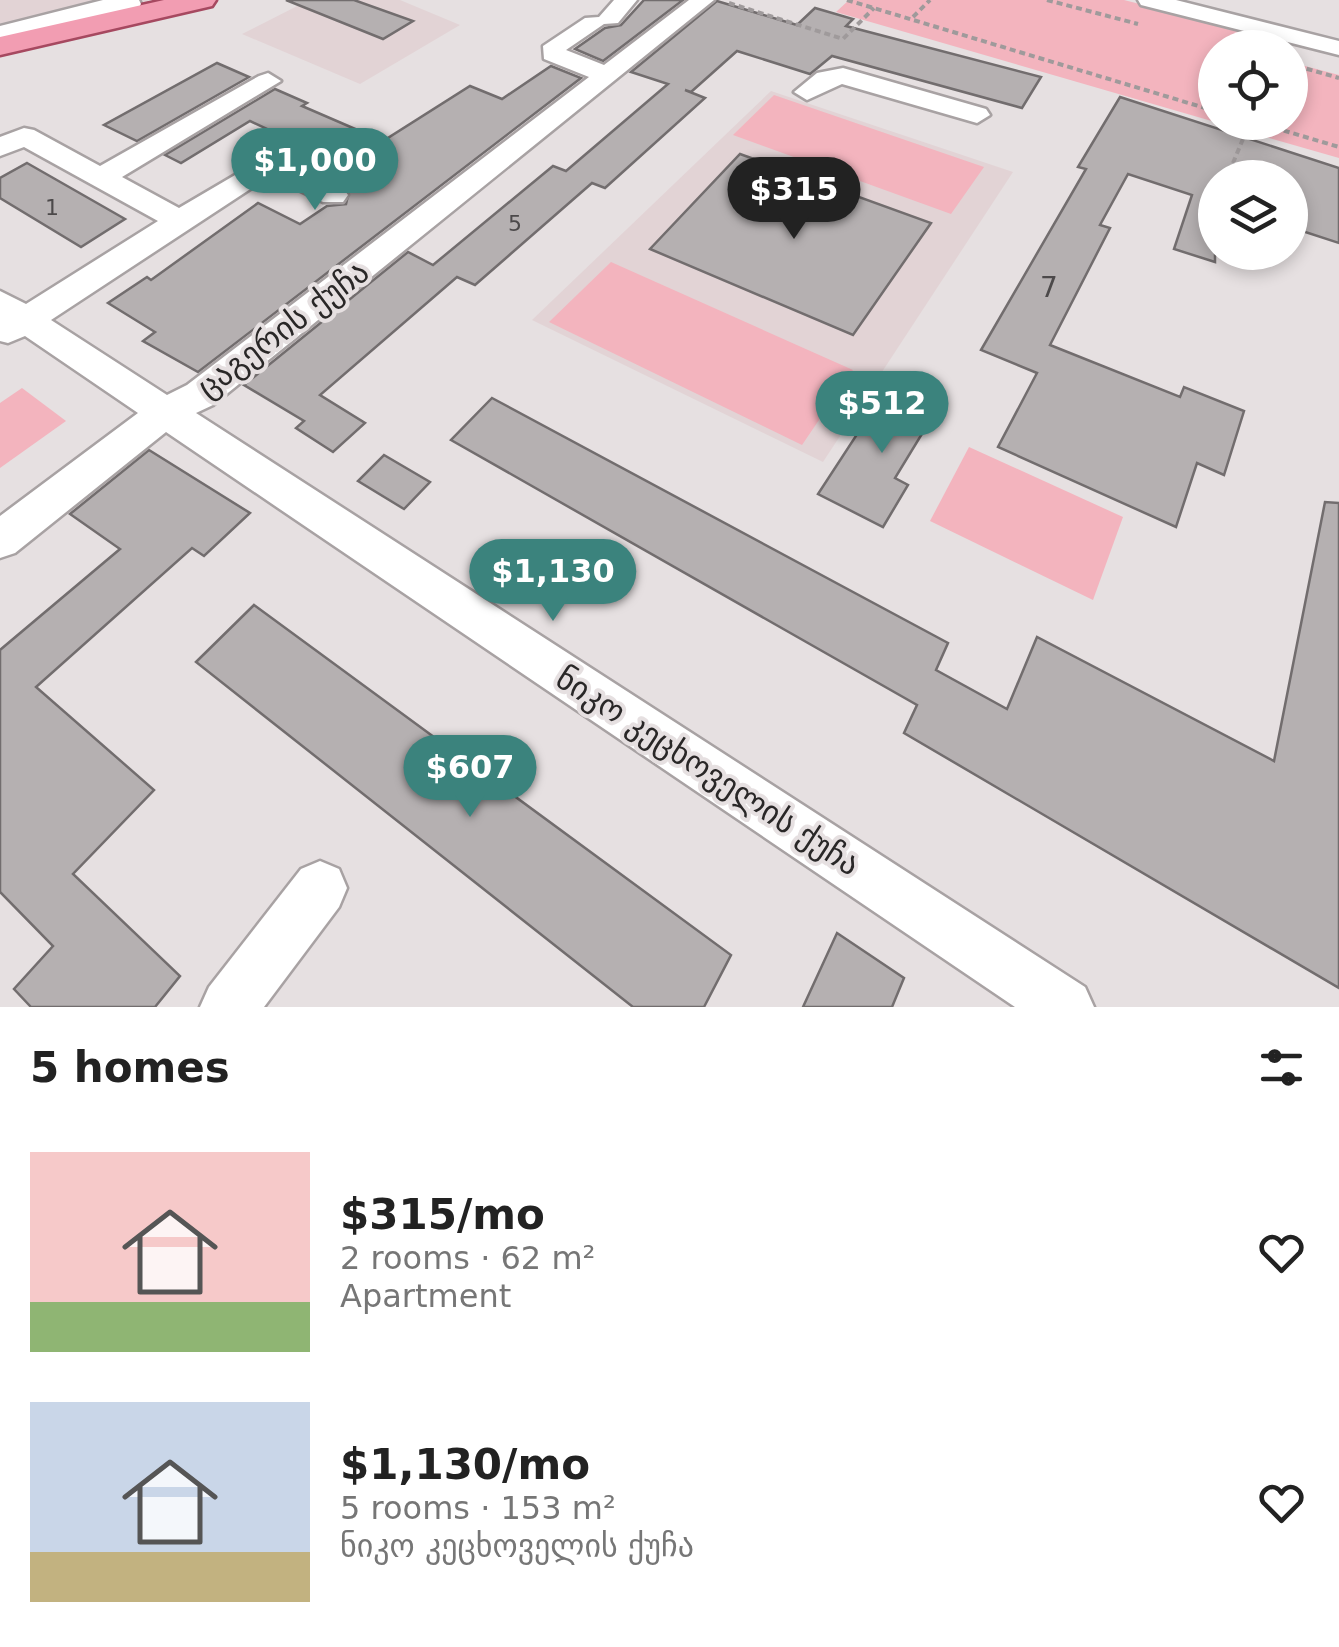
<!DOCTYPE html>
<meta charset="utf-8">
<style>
body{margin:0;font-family:"DejaVu Sans","Noto Sans Georgian",sans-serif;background:#f6f6f6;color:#222;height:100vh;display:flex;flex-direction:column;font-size:38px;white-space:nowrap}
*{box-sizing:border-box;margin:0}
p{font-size:32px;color:#767676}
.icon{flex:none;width:55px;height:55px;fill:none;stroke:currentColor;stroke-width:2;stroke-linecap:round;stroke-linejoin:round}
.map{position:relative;height:1007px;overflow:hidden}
.side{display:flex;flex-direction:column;background:#fff;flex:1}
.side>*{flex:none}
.fabs{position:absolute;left:1198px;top:30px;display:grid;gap:20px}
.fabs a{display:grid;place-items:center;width:110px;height:110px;border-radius:50%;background:#fff;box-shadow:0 5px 15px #0003;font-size:50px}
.price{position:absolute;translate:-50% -85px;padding:0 22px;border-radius:35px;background:#3b837d;color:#fff;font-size:32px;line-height:65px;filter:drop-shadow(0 2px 5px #0008)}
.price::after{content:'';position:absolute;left:50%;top:60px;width:30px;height:22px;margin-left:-15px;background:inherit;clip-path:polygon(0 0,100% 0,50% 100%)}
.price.active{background:#222;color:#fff}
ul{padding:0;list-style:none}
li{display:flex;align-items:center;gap:30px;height:250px;padding:0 30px}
li span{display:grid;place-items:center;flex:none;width:280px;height:200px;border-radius:0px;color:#555}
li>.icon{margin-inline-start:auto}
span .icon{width:120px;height:120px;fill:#fffc;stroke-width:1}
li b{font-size:42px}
h2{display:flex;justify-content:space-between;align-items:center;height:120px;padding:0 30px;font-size:42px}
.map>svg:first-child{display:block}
</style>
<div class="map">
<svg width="1339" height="1007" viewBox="0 0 1339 1007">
<rect width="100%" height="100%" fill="#e6e0e1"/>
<g fill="#e2d3d5">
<polygon points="0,0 148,0 149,2 0,39"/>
<polygon points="309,0 400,0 460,25 360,84 242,34"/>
<polygon points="771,91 1013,172 823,462 532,320"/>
</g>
<g fill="#f3b4be">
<polygon points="849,0 1124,0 1270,37 1265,47 1215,48 1215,122 836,12"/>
<polygon points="1290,62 1339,75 1339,158 1217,123 1290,122"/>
<polygon points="774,95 984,167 951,214 733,135"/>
<polygon points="611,262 853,370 802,445 549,322"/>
<polygon points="22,388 66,421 0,468 0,403"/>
<polygon points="969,447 1123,517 1093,600 930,521"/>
</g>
<g fill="#b5b0b1" stroke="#726d6e" stroke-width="2.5">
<polygon points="286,0 354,0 413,21 383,39"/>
<polygon points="644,0 683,0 603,61 575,49 605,28 621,25"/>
<polygon points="717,1 797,25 815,8 853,19 846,26 1041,77 1022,108 832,56 810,74 737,51 691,92 685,90 705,98 605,188 592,183 475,285 457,277 320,395 365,423 333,452 296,428 304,421 244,385 408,252 433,265 553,166 566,171 668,84 631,72"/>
<polygon points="217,63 249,77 137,141 104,125"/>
<polygon points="551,66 581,78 198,372 143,341 155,332 108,303 147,277 151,280 258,203 300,224 327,206 346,204 349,191 370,177 250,121 181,163 165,155 275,89 307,103 302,106 383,141 470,86 502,99"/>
<polygon points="1120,97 1339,168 1339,243 1290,227 1290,178 1215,178 1215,262 1174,249 1192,195 1128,174 1100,225 1110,228 1050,345 1180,397 1184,387 1244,411 1224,475 1197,463 1176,527 998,447 1037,373 981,350 1086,169 1078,167"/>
<polygon points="740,154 931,223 853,335 650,249"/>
<polygon points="27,163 125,219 81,247 0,198 0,178"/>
<polygon points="907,379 945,396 895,478 908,485 883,527 818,494 865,422 876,427"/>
<polygon points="492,398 948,643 936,670 1007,709 1037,637 1274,761 1325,502 1339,503 1339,988 904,733 917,705 451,440"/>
<polygon points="149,450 250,513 204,556 192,548 36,687 154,790 73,874 180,976 155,1007 31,1007 14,989 53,946 0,892 0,650 120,549 70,514"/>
<polygon points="384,455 430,482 404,509 358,481"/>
<polygon points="254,605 731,955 704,1007 633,1007 196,662"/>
<polygon points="837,933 904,978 892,1007 803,1007"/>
</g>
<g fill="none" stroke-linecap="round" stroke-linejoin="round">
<defs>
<g id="minor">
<polygon points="103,0 139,0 141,4 138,9 0,40 0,26"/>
<polygon points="614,0 637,0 618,23 604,24 566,50 604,65 689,0 714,0 213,405 196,413 1085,987 1094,1007 1015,1007 166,432 15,553 0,558 0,516 138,413 25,336 8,343 0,341 0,291 26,304 158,221 24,147 0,156 0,137 24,128 34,130 100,166 259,76 268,73 281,81 122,177 179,208 269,155 343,188 348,195 343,202 323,202 270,176 51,320 167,395 187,385 589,77 544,59 543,46 585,18 599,17"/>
<polygon points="1138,0 1176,0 1339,41 1339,55 1141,5"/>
<polygon points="843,68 986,109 990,115 977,123 842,84 807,100 794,92 817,73"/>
<polygon points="320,861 339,869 347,888 339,907 264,1007 200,1007 209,987 301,869"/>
</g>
<polygon id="major" points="164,0 216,0 212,6 0,55 0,37"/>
</defs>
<use href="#minor" stroke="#a8a2a3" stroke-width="5"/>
<use href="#major" stroke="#a64960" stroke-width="5"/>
<g stroke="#9f9a9b" stroke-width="4" stroke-dasharray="6 4" stroke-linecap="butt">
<polyline points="847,0 1215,111"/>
<polyline points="1047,0 1138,24"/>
<polyline points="729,3 843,39 874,8"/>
<polyline points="913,17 930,0"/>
<polyline points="1297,66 1339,78"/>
<polyline points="1255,122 1339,147"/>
<polyline points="1233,163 1250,122"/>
</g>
<use href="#minor" fill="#fff" fill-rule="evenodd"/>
<use href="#major" fill="#f29db2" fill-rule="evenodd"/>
</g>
<g text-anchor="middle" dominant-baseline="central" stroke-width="8" stroke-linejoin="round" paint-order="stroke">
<g font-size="22" fill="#4c494a">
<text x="52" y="207">1</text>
<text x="515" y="223">5</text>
</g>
<g font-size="28" fill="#4c494a">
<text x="1049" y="287">7</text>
</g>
<g font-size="32" fill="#292727" stroke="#e6e0e1">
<text transform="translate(283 329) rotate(-37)">ცაგერის ქუჩა</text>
<text transform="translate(708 771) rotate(33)">ნიკო კეცხოველის ქუჩა</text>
</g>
</g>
</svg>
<div class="fabs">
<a><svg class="icon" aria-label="locate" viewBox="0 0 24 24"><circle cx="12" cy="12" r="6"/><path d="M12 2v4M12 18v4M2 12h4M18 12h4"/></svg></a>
<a><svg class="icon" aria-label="layers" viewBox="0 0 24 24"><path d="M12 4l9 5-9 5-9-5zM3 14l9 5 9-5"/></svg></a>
</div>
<b class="price" style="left:315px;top:213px">$1,000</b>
<b class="price active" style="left:794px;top:242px">$315</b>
<b class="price" style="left:882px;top:456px">$512</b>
<b class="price" style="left:553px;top:624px">$1,130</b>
<b class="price" style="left:470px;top:820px">$607</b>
</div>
<section class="side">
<h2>5 homes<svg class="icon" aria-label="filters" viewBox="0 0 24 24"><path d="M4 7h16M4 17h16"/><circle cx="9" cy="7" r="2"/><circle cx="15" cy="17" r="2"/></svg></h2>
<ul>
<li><span style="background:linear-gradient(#f6c9c9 75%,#8fb573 0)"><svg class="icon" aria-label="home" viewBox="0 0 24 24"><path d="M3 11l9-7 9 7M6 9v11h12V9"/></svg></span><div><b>$315/mo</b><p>2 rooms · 62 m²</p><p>Apartment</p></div><svg class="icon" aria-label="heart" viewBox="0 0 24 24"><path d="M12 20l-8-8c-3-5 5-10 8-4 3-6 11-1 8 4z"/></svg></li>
<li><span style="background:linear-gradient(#c9d6e8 75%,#c2b280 0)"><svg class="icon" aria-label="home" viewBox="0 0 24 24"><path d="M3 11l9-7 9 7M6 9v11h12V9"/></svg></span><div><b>$1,130/mo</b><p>5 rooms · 153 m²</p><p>ნიკო კეცხოველის ქუჩა</p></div><svg class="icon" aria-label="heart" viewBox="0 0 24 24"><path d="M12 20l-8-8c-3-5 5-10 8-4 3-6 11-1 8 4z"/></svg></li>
</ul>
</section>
